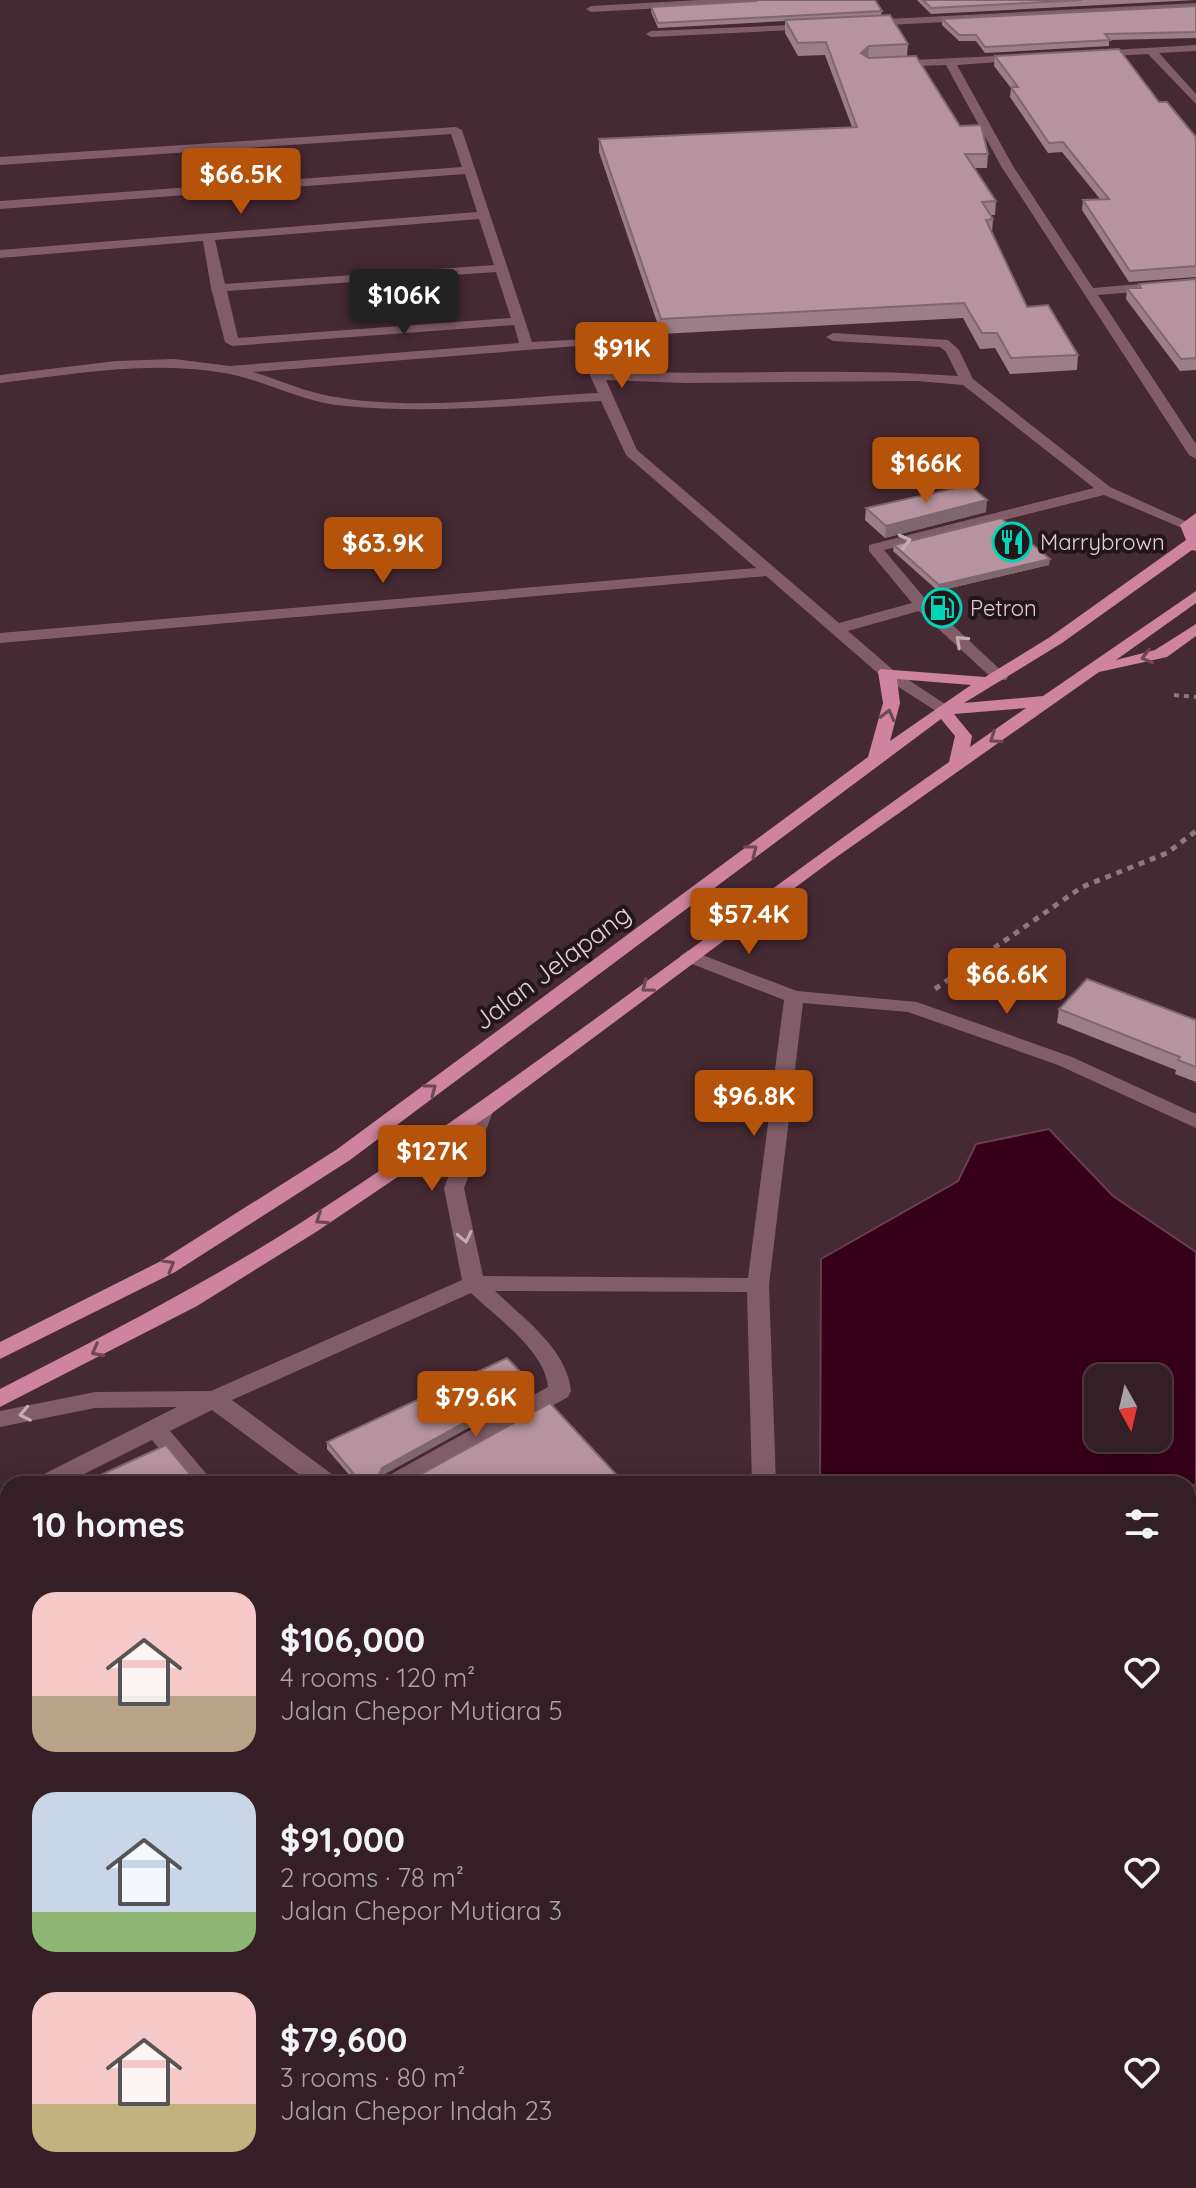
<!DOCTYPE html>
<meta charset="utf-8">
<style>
body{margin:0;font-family:Quicksand,sans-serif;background:#3f2c32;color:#f1f3f6;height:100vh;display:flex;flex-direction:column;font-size:30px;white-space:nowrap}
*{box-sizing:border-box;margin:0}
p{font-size:26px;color:#a9a2a7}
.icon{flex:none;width:44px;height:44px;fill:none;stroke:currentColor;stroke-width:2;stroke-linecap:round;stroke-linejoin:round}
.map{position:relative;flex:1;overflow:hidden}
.details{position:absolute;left:0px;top:1476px;width:1196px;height:712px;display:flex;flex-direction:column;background:#341f26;border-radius:24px 24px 0 0;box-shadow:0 4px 20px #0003,0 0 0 2px #4e3d43}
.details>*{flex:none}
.needle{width:52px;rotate:172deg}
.buttons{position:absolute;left:1084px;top:1364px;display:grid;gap:16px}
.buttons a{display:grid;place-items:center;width:88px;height:88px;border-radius:16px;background:#341f26;box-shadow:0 4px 20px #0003,0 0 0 2px #4e3d43;font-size:40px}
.price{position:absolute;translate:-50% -68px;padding:0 18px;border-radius:8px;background:#b45309;color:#fff;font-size:26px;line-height:52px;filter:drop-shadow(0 2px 4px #0008)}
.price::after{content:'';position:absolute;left:50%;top:48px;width:24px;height:18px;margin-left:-12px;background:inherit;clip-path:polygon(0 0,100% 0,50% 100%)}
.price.active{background:#222;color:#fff}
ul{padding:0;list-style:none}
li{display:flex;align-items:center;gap:24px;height:200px;padding:0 32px}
li span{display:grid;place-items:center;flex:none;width:224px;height:160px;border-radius:24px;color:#555}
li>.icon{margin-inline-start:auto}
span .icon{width:96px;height:96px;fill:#fffc;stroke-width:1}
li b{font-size:34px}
h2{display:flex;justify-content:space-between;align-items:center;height:96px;padding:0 32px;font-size:34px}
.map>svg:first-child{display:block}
</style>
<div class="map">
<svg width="1196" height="2188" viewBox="0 0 1196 2188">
<rect width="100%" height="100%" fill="#452933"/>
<path fill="#360019" stroke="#693e51" stroke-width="2" fill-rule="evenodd" d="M1049,1129L1113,1196L1196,1252V1484L1188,1488V1484H820L821,1259L958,1181L976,1144ZM1098,1378H1158V1438H1098Z"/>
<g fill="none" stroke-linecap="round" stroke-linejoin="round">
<polyline stroke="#8f777f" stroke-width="4" stroke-dasharray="5 5" stroke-linecap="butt" points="1174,695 1196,697"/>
<polyline stroke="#8f777f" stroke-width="5" stroke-dasharray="6 6" stroke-linecap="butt" points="935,989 1082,887 1167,853 1196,831"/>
<g fill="#815d69" fill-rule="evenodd">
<polygon points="699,0 761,0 756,3 591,12 586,9 591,6"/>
<polygon points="1196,3 1196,9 868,26 863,23 868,20"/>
<polygon points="816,24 816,28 812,29 651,37 646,34 651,31"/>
<polygon points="1196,45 1196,51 1159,53 1196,94 1196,104 1148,54 1096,57 1091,54 1096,51"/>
<polygon points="1020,55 1025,58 1024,60 957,65 1013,166 1093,288 1196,279 1196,287 1098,295 1196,444 1196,459 1189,455 1001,166 946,65 892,67 887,64 892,61"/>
<path d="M456,127L462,130L532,342L587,339L602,371C720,376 840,367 958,376L946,352L940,347L833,341L826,337L833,333L948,340L959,350L973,379L1110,487L1194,525L1192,528H1182L1104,495L884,550L928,602L1008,677L1006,680H994L919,611L848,631L892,669L948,706L950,710L942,715L880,675L766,576L0,643V633L756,568L626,455L601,401C517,405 431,414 346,406C303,403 266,380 224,373C149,360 74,374 0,383V375L116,361L174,359L230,366L519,343L514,325L232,346L225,342L211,288L203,241L0,258V250L477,212L465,174L0,209V201L462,167L451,134L0,165V157ZM479,219L494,265L225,284L215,240ZM496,272L511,318L238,338L227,291ZM577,346L598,393C510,397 416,412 329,396C303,391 279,380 253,372ZM606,380L686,383L917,381L963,385L1094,488L869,545V551L912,603L839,623L637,450Z"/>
<path d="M689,950L797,991L917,1002L1072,1057L1196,1114V1128L1058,1065L908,1012L803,1003L769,1285L776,1484H752L747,1292L495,1291C524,1319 567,1349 571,1391L568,1397L411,1484H380L384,1478L548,1387C545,1351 497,1318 471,1293L232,1400L337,1478L341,1484H312L212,1410L170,1431L215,1484H189L152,1440L64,1484H32L36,1478L177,1407L95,1408L0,1427V1411L95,1392L211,1391L462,1280L444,1188L477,1104H491L494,1109L464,1188L483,1276L748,1278L784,1000L682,960L680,956Z"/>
<polygon points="8,1492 8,1511 0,1514 0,1495"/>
<polygon points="8,1707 8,1729 0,1731 0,1709"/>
<polygon points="1188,1766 1196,1767 1196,1789 1188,1788"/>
<polygon points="8,1931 8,1956 0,1959 0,1934"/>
<polygon points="271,2180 301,2180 300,2188 270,2188"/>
<rect x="761" y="2180" width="30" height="8"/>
</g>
<path fill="#ce849e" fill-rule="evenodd" d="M1196,513V551L1192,550L1062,643L964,703L1043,696L1196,591V603L1116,660L1155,650L1196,624V636L1167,657L1099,672L831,861L491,1114L316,1232L197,1306L0,1407V1389C103,1336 205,1284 302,1222C524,1079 732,914 949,762L955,736L941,719L350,1160L175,1272L0,1359V1342L159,1262L336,1150L868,757L883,703L878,672L880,669L985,677L1050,637L1186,540L1180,525ZM897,679L971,685L890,741L900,703ZM1026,708L970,747L972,736L954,714Z"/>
</g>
<g fill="#9d7e88">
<polygon points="917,0 1196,0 931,14"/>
<polygon points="756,1 882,11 881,15 908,44 907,56 960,126 988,154 987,168 975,168 996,201 995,215 991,215 993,219 992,233 1027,307 1078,355 1077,370 1010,374 995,348 980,349 963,318 661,334 599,152 599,139 852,127 825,55 798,56 785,33 785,21 658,28 651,12 651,7"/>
<polygon points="1196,6 1196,38 1109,40 1109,46 985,53 976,41 959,41 942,25 942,19"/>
<polygon points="995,56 1159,102 1196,137 1196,277 1129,282 1082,210 1083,200 1100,199 1062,152 1048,153 1010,97 1011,88 994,66"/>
<polygon points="1196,279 1196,370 1180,371 1126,299 1127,288 1138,288 1139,284"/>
<polygon points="866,508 986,512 885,538 865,520"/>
<polygon points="894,545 1049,565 938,591 893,551"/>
<polygon points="1059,1009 1196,1020 1196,1082 1175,1074 1176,1070 1057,1023"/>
<polygon points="533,1385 533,1392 383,1475 381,1479 625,1484 357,1484 327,1449 327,1442"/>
<polygon points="1188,1647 1196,1647 1196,1745 1188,1744"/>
<polygon points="1188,1944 1196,1945 1196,2064 1188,2064"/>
<polygon points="343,2180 719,2180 718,2188 343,2188"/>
</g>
<g fill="#7f676f">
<polygon points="869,46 868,59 861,53"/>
<polygon points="987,500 986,512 885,538 886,526"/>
<polygon points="1050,559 1049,565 938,591 939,585"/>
<polygon points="533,1385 533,1392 383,1475 379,1484 377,1479 382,1468"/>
<polygon points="8,1644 8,1673 0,1677 0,1648"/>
<polygon points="8,1853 8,1869 0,1873 0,1857"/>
</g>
<g fill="#b6939e" stroke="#7f676f" stroke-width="2">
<polygon points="758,0 875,0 882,11 658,23 651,7 756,1"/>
<polygon points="923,0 1082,0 931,8"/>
<polygon points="1196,6 1196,32 1105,34 1110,40 985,47 976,35 959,35 942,19"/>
<polygon points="890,15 908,44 869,46 861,53 869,58 916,56 960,126 981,125 988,154 965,154 996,201 982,202 993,219 986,220 1027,307 1048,305 1078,355 1011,358 997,333 982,333 964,303 661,319 599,139 857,127 826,42 798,43 785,20"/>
<polygon points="1119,49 1159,102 1167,102 1196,137 1196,266 1130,271 1083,200 1109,199 1063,142 1049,143 1011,87 1018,87 995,56"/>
<polygon points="1196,279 1196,358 1181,359 1127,288 1141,288 1139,284"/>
<polygon points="969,485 987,500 886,526 866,508"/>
<polygon points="1001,518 1050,559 939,585 894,545"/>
<polygon points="1087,979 1196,1020 1196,1067 1178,1060 1180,1057 1059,1009"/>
<polygon points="507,1358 533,1385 382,1468 377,1479 412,1479 550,1403 625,1484 362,1484 327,1442"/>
<polygon points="166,1445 198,1484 81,1484"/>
<polygon points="8,1518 8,1644 0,1648 0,1521"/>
<rect x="1188" y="1647" width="8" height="83"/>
<polygon points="8,1726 8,1853 0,1857 0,1729"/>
<polygon points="1188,1944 1196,1945 1196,2050 1188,2049"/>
<polygon points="0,1996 8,2013 8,2180 165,2180 170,2188 0,2188"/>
<polygon points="374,2180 718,2180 718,2184 688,2182 688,2188 373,2188"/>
<rect x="847" y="2180" width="213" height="8"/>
</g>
<defs><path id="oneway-chevron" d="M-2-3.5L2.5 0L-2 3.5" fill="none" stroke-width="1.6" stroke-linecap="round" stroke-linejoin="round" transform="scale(2)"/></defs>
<g stroke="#c4acb3">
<use href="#oneway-chevron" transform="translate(905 541) rotate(-14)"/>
<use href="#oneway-chevron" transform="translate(961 641) rotate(-137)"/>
<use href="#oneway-chevron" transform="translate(465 1237) rotate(78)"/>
<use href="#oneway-chevron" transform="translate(25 1414) rotate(169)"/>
</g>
<g stroke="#704855">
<use href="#oneway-chevron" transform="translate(1147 657) rotate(166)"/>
<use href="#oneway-chevron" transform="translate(888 715) rotate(-76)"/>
<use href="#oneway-chevron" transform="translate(995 738) rotate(146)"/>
<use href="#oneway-chevron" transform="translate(752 850) rotate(-37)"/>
<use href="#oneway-chevron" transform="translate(647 987) rotate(143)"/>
<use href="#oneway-chevron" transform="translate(431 1089) rotate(-37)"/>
<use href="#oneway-chevron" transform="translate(321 1219) rotate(146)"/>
<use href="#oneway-chevron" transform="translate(169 1265) rotate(-30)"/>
<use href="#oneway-chevron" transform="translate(97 1351) rotate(152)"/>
</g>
<defs>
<symbol id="restaurant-ring" viewBox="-11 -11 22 22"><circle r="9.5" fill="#23161a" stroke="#02d5b6" stroke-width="1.5"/><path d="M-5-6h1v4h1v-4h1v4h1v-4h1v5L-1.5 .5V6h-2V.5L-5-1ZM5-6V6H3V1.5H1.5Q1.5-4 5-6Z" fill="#02d5b6"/></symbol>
<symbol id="fuel-ring" viewBox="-11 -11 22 22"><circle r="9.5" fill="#23161a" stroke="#02d5b6" stroke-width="1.5"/><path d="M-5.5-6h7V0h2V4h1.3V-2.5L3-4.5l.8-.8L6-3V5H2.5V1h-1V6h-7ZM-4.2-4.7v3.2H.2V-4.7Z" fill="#02d5b6"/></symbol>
</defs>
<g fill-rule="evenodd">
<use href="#restaurant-ring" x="990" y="520" width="44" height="44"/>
<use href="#fuel-ring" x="920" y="586" width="44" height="44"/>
</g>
<g text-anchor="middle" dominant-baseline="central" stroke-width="8" stroke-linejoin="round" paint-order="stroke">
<g font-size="22" fill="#e0ced3" stroke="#23161a" text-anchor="start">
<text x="1040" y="542">Marrybrown</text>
<text x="970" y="608">Petron</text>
</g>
<g font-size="26" fill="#e0ced3" stroke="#23161a">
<text transform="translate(552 967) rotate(-37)">Jalan Jelapang</text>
</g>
</g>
</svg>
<div class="buttons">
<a><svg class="needle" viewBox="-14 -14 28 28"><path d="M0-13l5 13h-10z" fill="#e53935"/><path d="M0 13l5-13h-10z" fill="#a9a2a7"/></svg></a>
</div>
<b class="price" style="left:241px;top:216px">$66.5K</b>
<b class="price active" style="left:404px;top:337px">$106K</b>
<b class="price" style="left:622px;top:390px">$91K</b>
<b class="price" style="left:926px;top:505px">$166K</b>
<b class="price" style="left:383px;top:585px">$63.9K</b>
<b class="price" style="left:749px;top:956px">$57.4K</b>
<b class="price" style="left:1007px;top:1016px">$66.6K</b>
<b class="price" style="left:754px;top:1138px">$96.8K</b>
<b class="price" style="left:432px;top:1193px">$127K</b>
<b class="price" style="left:476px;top:1439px">$79.6K</b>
<section class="details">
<h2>10 homes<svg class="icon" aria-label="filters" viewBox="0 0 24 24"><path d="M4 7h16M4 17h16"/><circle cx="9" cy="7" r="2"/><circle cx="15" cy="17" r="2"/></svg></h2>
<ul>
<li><span style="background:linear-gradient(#f6c9c9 65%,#b9a48a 0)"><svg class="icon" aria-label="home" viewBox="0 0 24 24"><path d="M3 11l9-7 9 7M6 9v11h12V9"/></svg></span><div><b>$106,000</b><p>4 rooms · 120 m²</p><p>Jalan Chepor Mutiara 5</p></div><svg class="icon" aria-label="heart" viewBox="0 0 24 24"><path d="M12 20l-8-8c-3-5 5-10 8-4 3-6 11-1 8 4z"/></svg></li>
<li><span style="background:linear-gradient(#c9d6e8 75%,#8fb573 0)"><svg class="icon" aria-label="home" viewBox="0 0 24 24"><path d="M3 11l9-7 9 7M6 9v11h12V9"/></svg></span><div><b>$91,000</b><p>2 rooms · 78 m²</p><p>Jalan Chepor Mutiara 3</p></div><svg class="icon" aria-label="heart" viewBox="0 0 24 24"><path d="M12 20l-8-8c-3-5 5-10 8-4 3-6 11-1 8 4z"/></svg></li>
<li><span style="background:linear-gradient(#f6c9c9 70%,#c2b280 0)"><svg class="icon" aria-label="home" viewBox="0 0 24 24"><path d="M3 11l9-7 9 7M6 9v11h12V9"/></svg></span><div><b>$79,600</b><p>3 rooms · 80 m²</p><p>Jalan Chepor Indah 23</p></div><svg class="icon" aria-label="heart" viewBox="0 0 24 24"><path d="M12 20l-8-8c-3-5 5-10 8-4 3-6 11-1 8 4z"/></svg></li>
</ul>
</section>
</div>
